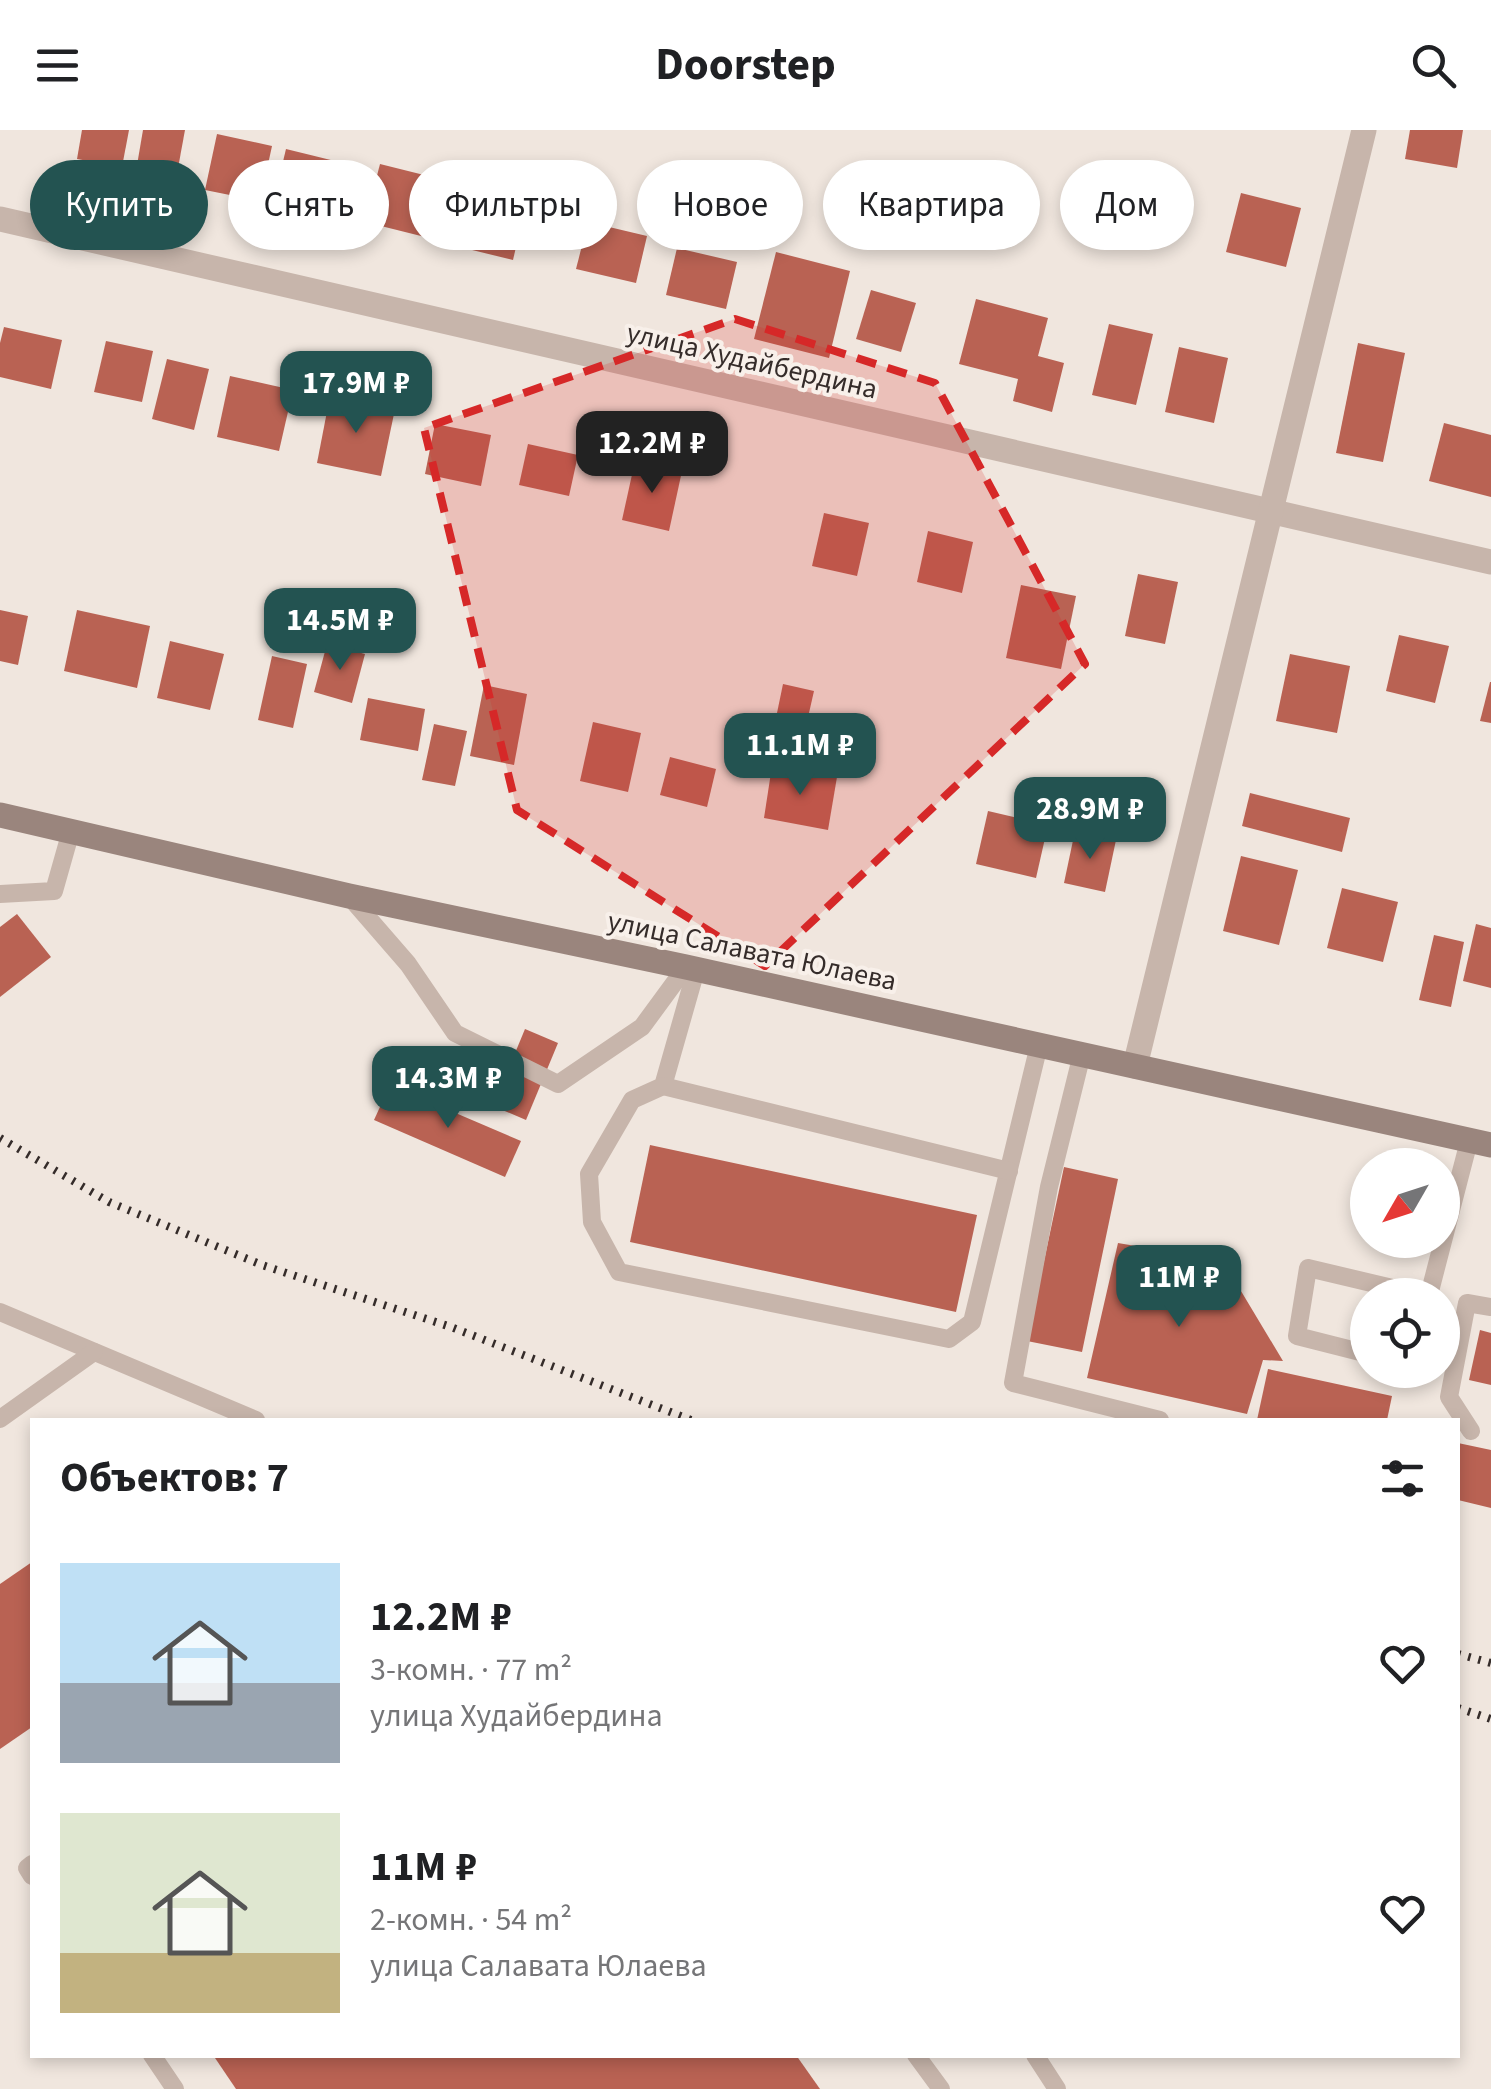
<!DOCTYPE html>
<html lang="ru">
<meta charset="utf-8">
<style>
body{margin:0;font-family:"Source Sans 3",sans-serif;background:#f6f6f6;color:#202124;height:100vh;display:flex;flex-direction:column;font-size:38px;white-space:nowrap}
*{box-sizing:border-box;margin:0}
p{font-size:32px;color:#757577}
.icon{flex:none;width:55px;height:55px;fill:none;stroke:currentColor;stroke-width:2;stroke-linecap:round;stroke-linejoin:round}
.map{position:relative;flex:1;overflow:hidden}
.side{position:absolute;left:30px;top:1288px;width:1430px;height:640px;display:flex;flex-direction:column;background:#fff;border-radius:0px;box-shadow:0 5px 15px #0003}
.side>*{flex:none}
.top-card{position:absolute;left:30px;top:30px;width:1432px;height:90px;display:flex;gap:20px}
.needle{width:65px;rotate:231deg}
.tools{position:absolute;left:1350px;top:1018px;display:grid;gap:20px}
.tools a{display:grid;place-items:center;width:110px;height:110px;border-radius:50%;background:#fff;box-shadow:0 5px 15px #0003;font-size:50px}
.price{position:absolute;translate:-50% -85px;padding:0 22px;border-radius:20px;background:#235351;color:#fff;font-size:32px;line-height:65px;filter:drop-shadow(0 2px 5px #0008)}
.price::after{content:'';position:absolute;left:50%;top:60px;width:30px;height:22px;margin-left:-15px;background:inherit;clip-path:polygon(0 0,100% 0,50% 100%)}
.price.on{background:#222;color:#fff}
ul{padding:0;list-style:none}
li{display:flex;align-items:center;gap:30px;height:250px;padding:0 30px}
li span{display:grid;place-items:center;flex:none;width:280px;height:200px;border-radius:0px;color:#555}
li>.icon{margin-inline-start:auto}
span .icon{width:120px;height:120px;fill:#fffc;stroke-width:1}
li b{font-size:42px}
h2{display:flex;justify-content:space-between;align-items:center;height:120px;padding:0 30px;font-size:42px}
.chip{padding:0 35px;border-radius:45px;background:#fff;box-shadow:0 5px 15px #0003;font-size:35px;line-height:90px}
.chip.on{background:#235351;color:#fff}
header{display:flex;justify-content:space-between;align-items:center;height:130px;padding:0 30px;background:#fff;font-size:45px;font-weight:700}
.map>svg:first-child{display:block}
</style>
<header><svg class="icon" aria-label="menu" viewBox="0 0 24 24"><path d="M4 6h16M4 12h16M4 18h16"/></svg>Doorstep<svg class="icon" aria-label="search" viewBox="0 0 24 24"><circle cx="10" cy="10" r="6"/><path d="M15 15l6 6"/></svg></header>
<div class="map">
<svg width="1491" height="1959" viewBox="0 0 1491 1959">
<rect width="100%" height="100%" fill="#f0e6de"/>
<g fill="#b96253">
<polygon points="82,0 129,0 122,37 77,29"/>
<polygon points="143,0 185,0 176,49 136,41"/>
<polygon points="1410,0 1463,0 1457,38 1405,29"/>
<polygon points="217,4 272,16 260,71 205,60"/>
<polygon points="286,19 343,33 331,83 274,69"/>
<polygon points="380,34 440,49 425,107 365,92"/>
<polygon points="487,42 531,53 513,130 468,119"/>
<polygon points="1241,63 1301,78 1286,137 1226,122"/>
<polygon points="588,92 647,106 636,153 576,139"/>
<polygon points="677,118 737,132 726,179 666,165"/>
<polygon points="776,122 850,141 829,228 754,209"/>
<polygon points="871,160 916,173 901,222 856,209"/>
<polygon points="976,169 1048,188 1038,226 1064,233 1052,282 1013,271 1018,249 959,234"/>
<polygon points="1109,194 1153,204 1136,275 1092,265"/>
<polygon points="4,197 62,210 51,259 0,247 0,213"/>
<polygon points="106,211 153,221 142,272 94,262"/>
<polygon points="1358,213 1405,223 1383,332 1336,323"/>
<polygon points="1179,217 1228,228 1214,293 1165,282"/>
<polygon points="167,229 209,239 194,300 152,289"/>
<polygon points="230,246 293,260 279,321 217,307"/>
<polygon points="330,266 395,279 381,346 317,333"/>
<polygon points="1444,293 1491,305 1491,367 1429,351"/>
<polygon points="435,294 491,305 481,356 425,344"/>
<polygon points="528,314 578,325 569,366 519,355"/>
<polygon points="635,331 682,341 669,401 622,390"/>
<polygon points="824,383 869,393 857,446 812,436"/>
<polygon points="928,401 973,412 962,463 917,452"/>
<polygon points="1138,444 1178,452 1165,514 1125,506"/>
<polygon points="1021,455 1076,466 1061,539 1006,528"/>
<polygon points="0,480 28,486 18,535 0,531"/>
<polygon points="77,480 150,496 137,558 64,541"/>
<polygon points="1399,505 1449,516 1435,573 1386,561"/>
<polygon points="170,511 224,524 210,580 157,568"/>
<polygon points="327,514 365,524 352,573 314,562"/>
<polygon points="1290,524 1350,536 1337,603 1276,591"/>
<polygon points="272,526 307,534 293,598 258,590"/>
<polygon points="1490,552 1491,552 1491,593 1480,591"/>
<polygon points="783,554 814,561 801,618 771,612"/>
<polygon points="484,555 527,564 514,635 470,626"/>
<polygon points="368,568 425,579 418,621 360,610"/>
<polygon points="593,592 641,603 628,662 580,651"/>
<polygon points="434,594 467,601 455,656 422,650"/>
<polygon points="670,627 716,639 707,677 660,665"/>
<polygon points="772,636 837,647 828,700 764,688"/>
<polygon points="1250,663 1350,688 1342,722 1242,696"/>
<polygon points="988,681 1048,695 1036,748 976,734"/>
<polygon points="1075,701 1116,710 1105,762 1064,753"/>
<polygon points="1241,726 1298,740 1279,815 1223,801"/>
<polygon points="1342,758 1398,772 1383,832 1327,818"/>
<polygon points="17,784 51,827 0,867 0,797"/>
<polygon points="1476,794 1491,798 1491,858 1463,851"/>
<polygon points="1434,805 1464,812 1451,877 1419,870"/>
<polygon points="525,899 558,913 526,990 493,976"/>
<polygon points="390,955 521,1011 505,1047 374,990"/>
<polygon points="650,1015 977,1085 956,1182 630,1112"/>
<polygon points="1064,1037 1118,1049 1082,1222 1027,1211"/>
<polygon points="1118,1113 1223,1131 1283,1231 1263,1230 1247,1284 1087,1248"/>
<polygon points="1480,1200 1491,1203 1491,1255 1469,1250"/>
<polygon points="1268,1239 1392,1266 1387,1290 1257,1290"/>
<polygon points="1458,1313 1491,1320 1491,1378 1458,1370"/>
<polygon points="32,1432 32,1597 0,1619 0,1454"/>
<polygon points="213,1925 796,1925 820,1959 236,1959"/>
</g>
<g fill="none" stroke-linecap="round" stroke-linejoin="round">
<g stroke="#c7b5ab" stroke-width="18">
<polyline points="0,764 54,761 71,701"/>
<polyline points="349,766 408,834 455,903 558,954 642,897 686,837"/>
<polyline points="696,840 663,956 632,970 589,1044 592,1092 619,1142 949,1209 972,1192 1039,915"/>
<polyline points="1082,924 1049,1057 1013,1253 1160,1290"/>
<polyline points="663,956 1009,1041"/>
<polyline points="1429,1165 1469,1011"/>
<polyline points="0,1182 256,1290"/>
<polyline points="1368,1224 1297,1206 1308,1138 1422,1165"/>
<polyline points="0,1289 94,1222"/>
<polyline points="1471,1301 1449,1267 1467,1173 1491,1177"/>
<polyline points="32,1734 27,1738 32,1746"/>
<polyline points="152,1925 175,1959"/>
<polyline points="916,1925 941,1959"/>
<polyline points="1035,1925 1057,1959"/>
</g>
<g stroke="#c7b5ab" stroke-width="25">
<polyline points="0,89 1491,432"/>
<polyline points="1135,936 1364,0"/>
</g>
<polyline stroke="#9a857d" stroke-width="25" points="0,685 349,766 686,837 1491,1015"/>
<g stroke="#352c2a" stroke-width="8" stroke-dasharray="2.5 8" stroke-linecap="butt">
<polyline points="0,1008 109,1072 262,1135 451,1197 691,1290"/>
<polyline points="1458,1524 1491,1533"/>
<polyline points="1458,1578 1491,1589"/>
</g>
</g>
<path fill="#d62828" fill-opacity="0.2" stroke="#d62828" stroke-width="8" stroke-dasharray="20 12" stroke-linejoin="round" d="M735,189L935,253L1085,534L765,836L517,680L424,298Z"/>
<g text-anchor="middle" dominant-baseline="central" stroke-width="8" stroke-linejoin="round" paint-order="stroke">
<g font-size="28" fill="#352c2a" stroke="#f8f0ea">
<text transform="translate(752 231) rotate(13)">улица Худайбердина</text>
<text transform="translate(752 821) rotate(12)">улица Салавата Юлаева</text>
</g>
</g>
</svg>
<div class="tools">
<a><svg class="needle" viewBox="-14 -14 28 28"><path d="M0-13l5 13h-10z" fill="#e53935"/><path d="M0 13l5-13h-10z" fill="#757577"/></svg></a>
<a><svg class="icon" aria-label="locate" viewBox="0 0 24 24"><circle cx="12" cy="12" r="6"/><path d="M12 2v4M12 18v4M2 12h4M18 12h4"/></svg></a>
</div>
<b class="price" style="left:356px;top:306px">17.9M ₽</b>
<b class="price on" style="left:652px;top:366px">12.2M ₽</b>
<b class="price" style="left:340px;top:543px">14.5M ₽</b>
<b class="price" style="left:800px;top:668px">11.1M ₽</b>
<b class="price" style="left:1090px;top:732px">28.9M ₽</b>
<b class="price" style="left:448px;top:1001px">14.3M ₽</b>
<b class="price" style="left:1179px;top:1200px">11M ₽</b>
<div class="top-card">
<a class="chip on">Купить</a>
<a class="chip">Снять</a>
<a class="chip">Фильтры</a>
<a class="chip">Новое</a>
<a class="chip">Квартира</a>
<a class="chip">Дом</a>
</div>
<section class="side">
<h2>Объектов: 7<svg class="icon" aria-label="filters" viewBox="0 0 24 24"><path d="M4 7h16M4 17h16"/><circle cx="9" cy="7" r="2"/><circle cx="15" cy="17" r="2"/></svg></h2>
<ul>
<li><span style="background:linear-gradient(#bfe0f5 60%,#9aa5b1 0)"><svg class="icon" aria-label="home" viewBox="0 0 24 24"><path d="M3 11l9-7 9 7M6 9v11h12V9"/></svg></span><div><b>12.2M ₽</b><p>3-комн. · 77 m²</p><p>улица Худайбердина</p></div><svg class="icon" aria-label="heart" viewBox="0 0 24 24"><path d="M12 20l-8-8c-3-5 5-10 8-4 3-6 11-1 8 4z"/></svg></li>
<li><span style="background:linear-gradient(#dfe7d0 70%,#c2b280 0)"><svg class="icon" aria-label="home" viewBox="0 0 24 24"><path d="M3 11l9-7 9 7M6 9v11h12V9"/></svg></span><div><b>11M ₽</b><p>2-комн. · 54 m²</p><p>улица Салавата Юлаева</p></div><svg class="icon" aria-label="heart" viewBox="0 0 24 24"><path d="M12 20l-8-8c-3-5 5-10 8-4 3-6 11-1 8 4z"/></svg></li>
</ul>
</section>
</div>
